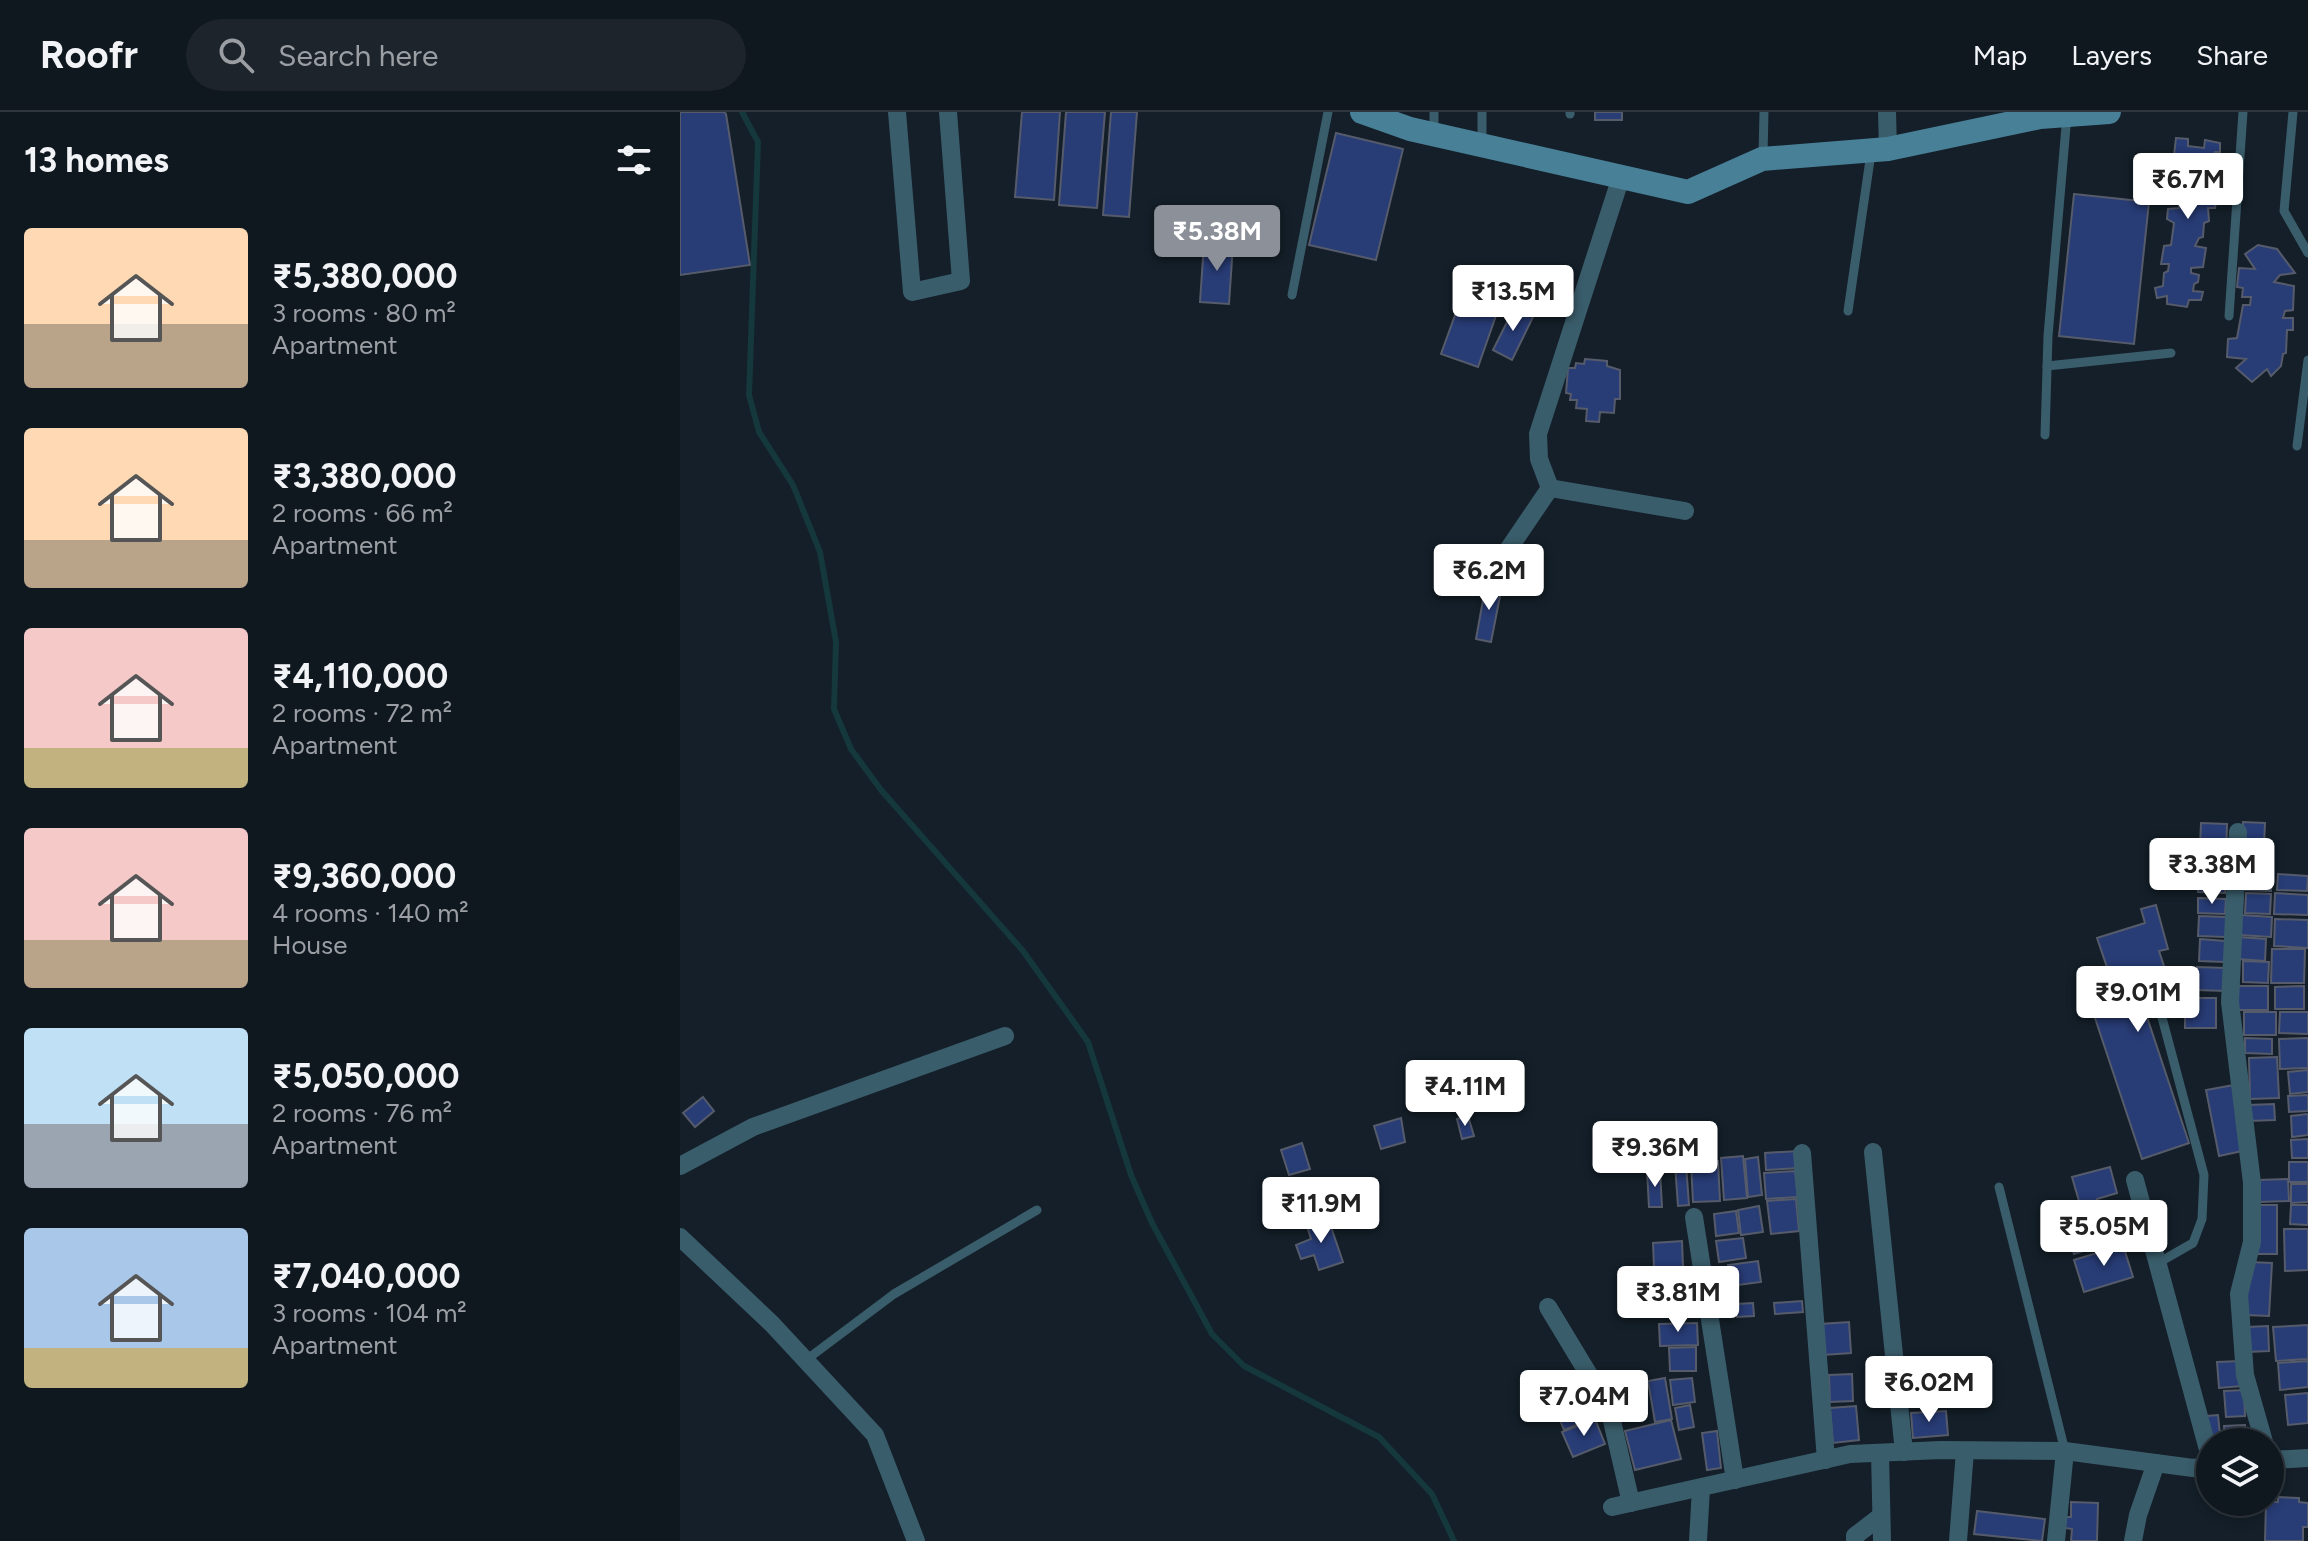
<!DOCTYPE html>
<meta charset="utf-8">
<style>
body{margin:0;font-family:Figtree,sans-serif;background:#1d242c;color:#f1f3f6;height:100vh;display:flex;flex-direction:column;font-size:30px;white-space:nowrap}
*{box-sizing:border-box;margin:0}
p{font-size:26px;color:#9b9fa4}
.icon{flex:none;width:44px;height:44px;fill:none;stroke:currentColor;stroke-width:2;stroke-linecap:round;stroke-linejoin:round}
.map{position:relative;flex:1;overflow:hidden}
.side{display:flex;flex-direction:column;background:#0f171f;width:680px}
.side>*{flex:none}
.buttons{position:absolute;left:1516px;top:1316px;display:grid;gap:16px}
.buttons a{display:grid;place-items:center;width:88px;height:88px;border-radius:50%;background:#0f171f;box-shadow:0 4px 12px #0003,0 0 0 2px #2f363d;font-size:40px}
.price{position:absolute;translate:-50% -68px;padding:0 18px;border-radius:8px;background:#fff;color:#222;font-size:26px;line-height:52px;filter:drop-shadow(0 2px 4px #0008)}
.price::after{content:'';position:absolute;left:50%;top:48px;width:24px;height:18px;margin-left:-12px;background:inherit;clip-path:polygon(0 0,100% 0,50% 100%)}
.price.current{background:#8c9099;color:#fff}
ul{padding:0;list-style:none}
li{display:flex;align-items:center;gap:24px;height:200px;padding:0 24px}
li span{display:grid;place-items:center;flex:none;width:224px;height:160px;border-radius:8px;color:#555}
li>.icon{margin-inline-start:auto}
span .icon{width:96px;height:96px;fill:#fffc;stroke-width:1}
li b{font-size:34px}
h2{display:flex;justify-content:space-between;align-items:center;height:96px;padding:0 24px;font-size:34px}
header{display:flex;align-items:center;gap:48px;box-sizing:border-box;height:112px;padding:0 40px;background:#0f171f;border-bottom:2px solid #2f363d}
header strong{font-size:38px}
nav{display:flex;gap:44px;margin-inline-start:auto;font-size:28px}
.search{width:560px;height:72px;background:#1d242c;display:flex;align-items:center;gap:20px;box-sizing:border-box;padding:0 28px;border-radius:44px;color:#9b9fa4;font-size:30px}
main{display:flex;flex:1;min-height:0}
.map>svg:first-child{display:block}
</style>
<header>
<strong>Roofr</strong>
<div class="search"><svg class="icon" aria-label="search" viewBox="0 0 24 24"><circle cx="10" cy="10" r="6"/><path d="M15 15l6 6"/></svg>Search here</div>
<nav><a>Map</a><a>Layers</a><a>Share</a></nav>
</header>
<main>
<section class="side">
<h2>13 homes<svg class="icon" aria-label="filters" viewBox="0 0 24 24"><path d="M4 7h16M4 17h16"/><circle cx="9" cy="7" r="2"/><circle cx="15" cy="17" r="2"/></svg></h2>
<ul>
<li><span style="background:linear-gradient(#ffd9b3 60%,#b9a48a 0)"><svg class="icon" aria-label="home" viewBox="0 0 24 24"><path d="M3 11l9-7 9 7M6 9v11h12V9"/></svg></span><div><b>₹5,380,000</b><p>3 rooms · 80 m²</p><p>Apartment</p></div></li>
<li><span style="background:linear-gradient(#ffd9b3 70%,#b9a48a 0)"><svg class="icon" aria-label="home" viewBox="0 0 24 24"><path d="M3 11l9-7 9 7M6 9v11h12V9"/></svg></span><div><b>₹3,380,000</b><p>2 rooms · 66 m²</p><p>Apartment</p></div></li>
<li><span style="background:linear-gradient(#f6c9c9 75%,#c2b280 0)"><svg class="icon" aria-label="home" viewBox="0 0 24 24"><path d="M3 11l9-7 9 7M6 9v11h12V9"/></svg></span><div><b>₹4,110,000</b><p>2 rooms · 72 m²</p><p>Apartment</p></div></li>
<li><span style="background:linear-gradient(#f6c9c9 70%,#b9a48a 0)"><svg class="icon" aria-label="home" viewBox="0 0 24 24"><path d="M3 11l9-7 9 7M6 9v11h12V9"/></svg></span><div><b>₹9,360,000</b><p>4 rooms · 140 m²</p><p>House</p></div></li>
<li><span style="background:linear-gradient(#bfe0f5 60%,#9aa5b1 0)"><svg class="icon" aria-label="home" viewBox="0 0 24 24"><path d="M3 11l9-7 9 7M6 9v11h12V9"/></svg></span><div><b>₹5,050,000</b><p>2 rooms · 76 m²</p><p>Apartment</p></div></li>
<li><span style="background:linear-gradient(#a9c7e8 75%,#c2b280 0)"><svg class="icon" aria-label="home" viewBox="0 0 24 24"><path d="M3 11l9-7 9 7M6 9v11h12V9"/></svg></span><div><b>₹7,040,000</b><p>3 rooms · 104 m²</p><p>Apartment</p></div></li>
</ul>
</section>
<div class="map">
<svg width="1628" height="1429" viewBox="0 0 1628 1429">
<rect width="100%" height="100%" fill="#141f29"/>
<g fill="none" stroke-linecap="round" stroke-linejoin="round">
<polyline stroke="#15383c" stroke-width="6" points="62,0 78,30 69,283 79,320 113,373 140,440 156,530 154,597 171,637 201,678 343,839 408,930 451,1063 472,1111 532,1222 564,1254 699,1325 752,1382 774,1429"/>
</g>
<g fill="#283c76" stroke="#555b6a" stroke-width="2">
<polygon points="0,0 44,0 46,2 70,153 0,163"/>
<polygon points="342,0 380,0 374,88 335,85"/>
<polygon points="386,0 425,0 417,96 379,93"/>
<polygon points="431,0 457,0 449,105 423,103"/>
<rect x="915" y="0" width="27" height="8"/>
<polygon points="656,21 723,37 696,148 629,133"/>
<polygon points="1496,26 1508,27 1508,34 1524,36 1525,28 1540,31 1540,40 1535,40 1533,47 1541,48 1540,54 1536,53 1535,58 1527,58 1525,75 1538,79 1535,96 1528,96 1529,109 1524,111 1523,125 1519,126 1515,134 1526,136 1523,155 1511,156 1511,161 1519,163 1518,170 1514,172 1513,179 1523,180 1521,188 1509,188 1507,195 1487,192 1487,184 1477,186 1475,176 1483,174 1484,161 1488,159 1489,152 1481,152 1484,134 1491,133 1494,111 1487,107 1488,97 1499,96 1499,87 1491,85 1494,66 1502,66 1502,62 1492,61"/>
<polygon points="1394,82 1469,90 1454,232 1379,224"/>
<polygon points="524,131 553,132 549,192 520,190"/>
<polygon points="1578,133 1597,137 1615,161 1600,163 1594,170 1614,174 1613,198 1605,199 1603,206 1613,206 1613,218 1607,218 1606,241 1603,242 1601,254 1591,264 1587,257 1572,270 1556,256 1566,247 1547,245 1548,227 1557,226 1563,193 1570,193 1571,185 1562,185 1563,176 1557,175 1559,156 1575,157 1565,142"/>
<polygon points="798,175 817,181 813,192 819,195 798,255 761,242 783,181 794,185"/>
<polygon points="835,194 854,203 832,248 813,238"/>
<polygon points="905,247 927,249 927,254 940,258 940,287 935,287 934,301 920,300 919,310 906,309 907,297 896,296 897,288 890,288 891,282 886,281 888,256 895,256 896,251 904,252"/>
<polygon points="806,471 822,474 811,530 796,527"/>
<polygon points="1563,710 1585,711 1583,756 1561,755"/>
<polygon points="1521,711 1547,712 1545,781 1518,780"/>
<polygon points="1566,757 1592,759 1591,779 1565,778"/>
<polygon points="1598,762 1628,764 1627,779 1597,778"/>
<polygon points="1566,781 1591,782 1590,802 1565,801"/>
<polygon points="1595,781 1628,783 1628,803 1594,802"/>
<polygon points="1518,786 1546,787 1545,802 1518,801"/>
<polygon points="1476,793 1488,837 1479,839 1489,869 1458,878 1509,1031 1462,1047 1407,882 1433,873 1417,826 1465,811 1461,797"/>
<polygon points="1561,803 1592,805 1591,825 1560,823"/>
<polygon points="1519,804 1546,805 1546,825 1518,824"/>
<polygon points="1595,807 1628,808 1628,836 1594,834"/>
<polygon points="1559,825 1586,827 1585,849 1558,847"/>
<polygon points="1520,827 1545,829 1545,850 1519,849"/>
<polygon points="1592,837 1625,837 1624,871 1591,871"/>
<polygon points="1563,849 1589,850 1588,871 1563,870"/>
<polygon points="1517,855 1547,856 1546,879 1516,878"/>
<rect x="1558" y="874" width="30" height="24"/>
<polygon points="1624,874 1624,897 1595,897 1595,875"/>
<rect x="1505" y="886" width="31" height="30"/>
<rect x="1564" y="900" width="32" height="23"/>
<polygon points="1600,900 1628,900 1628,922 1599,921"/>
<polygon points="1565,926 1592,927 1592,942 1565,941"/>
<polygon points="1628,926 1628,956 1600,957 1599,927"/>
<polygon points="1597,945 1599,986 1570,987 1569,946"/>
<polygon points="1628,958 1628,980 1610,982 1608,960"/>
<polygon points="1554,973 1567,1038 1539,1044 1526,978"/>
<polygon points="1628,983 1628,999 1609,1000 1608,984"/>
<polygon points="23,985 34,999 15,1015 3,1001"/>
<polygon points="1594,992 1595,1008 1568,1009 1568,993"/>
<polygon points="1628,1002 1628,1023 1612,1025 1611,1004"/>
<polygon points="788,1004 794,1024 782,1027 777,1007"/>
<polygon points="721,1006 725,1030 701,1037 694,1014"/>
<polygon points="953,1027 955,1052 920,1055 918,1033 930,1032 929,1028"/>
<polygon points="1628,1027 1628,1046 1612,1046 1611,1028"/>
<polygon points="622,1031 630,1057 609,1063 601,1038"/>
<polygon points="1119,1039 1120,1056 1086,1058 1085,1041"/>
<polygon points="1063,1044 1067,1086 1044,1088 1041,1046"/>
<polygon points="1078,1045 1082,1083 1068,1085 1065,1047"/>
<polygon points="1038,1049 1040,1089 1013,1090 1011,1051"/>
<rect x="1609" y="1050" width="19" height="20"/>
<polygon points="995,1052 1006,1052 1009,1093 998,1094"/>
<polygon points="1430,1055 1437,1081 1417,1087 1418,1091 1401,1096 1392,1065"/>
<polygon points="980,1058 982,1095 969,1095 967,1059"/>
<polygon points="1115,1059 1118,1085 1086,1087 1084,1061"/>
<polygon points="1608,1067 1609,1089 1579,1090 1578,1068"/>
<polygon points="1611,1072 1628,1072 1628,1090 1611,1091"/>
<polygon points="1116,1087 1119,1119 1091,1122 1087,1089"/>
<rect x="1574" y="1093" width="23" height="49"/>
<polygon points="1611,1093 1628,1093 1628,1113 1610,1112"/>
<polygon points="1079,1094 1083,1120 1061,1123 1058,1098"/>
<polygon points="1056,1099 1059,1121 1036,1124 1034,1102"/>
<polygon points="648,1106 663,1150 639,1158 634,1143 621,1147 616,1133 631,1127 627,1114"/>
<polygon points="1437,1106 1443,1126 1394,1142 1387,1122"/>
<polygon points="1604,1117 1628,1117 1628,1158 1605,1159"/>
<polygon points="1063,1126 1066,1146 1039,1150 1036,1129"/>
<polygon points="1002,1129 1004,1180 975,1181 973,1131"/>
<polygon points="1443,1133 1453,1165 1404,1180 1394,1148"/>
<polygon points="1078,1149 1081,1170 1051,1174 1048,1153"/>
<polygon points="1569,1150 1592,1151 1589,1204 1566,1203"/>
<polygon points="1122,1189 1123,1200 1095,1202 1094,1191"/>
<polygon points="1073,1191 1074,1204 1057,1205 1056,1192"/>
<polygon points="1169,1210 1171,1241 1143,1243 1140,1212"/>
<polygon points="1017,1211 1018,1233 980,1234 979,1212"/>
<polygon points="1628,1213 1628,1247 1596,1249 1593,1215"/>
<polygon points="1588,1214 1589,1239 1568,1240 1567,1215"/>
<polygon points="1016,1235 1016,1259 990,1259 989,1236"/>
<polygon points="1560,1249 1562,1274 1539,1276 1537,1250"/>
<polygon points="1628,1249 1628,1275 1600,1278 1598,1251"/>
<polygon points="1172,1262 1173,1289 1150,1290 1149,1263"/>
<polygon points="985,1266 992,1307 975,1310 968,1269"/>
<polygon points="1012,1266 1015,1290 993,1293 990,1268"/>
<polygon points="1564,1278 1565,1304 1546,1305 1544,1279"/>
<polygon points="1628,1281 1628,1311 1608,1313 1605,1283"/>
<polygon points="898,1293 904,1310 884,1318 877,1301"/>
<polygon points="1010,1293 1014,1315 999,1318 995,1296"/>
<polygon points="1176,1294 1179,1328 1153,1331 1150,1296"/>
<polygon points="1266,1299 1268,1323 1233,1326 1231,1301"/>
<polygon points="1538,1303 1540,1323 1527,1324 1526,1304"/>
<polygon points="915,1307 925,1332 893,1345 882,1320"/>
<polygon points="991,1308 1001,1347 955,1358 945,1319"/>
<polygon points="1565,1313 1567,1330 1545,1330 1544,1314"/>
<polygon points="1037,1319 1041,1356 1027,1358 1022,1321"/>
<polygon points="1598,1385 1619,1386 1619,1390 1628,1391 1628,1415 1623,1415 1623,1429 1585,1429 1586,1390 1598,1390"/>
<polygon points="1391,1390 1418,1391 1417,1429 1391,1429 1392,1417 1385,1416 1385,1405 1391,1405"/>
<polygon points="1297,1399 1365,1407 1362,1429 1294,1422"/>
</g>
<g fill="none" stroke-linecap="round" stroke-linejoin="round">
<g stroke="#3a5d6b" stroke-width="9">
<polyline points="1613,0 1604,99 1628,141"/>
<polyline points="890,2 890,0"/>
<polyline points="754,19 754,0"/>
<polyline points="802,33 802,0"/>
<polyline points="1083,44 1084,0"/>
<polyline points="612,183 648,0"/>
<polyline points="1168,199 1191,41"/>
<polyline points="1549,204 1563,0"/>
<polyline points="1367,254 1491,241"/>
<polyline points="1365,323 1368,224 1387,3"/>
<polyline points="1617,334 1628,248"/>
<polyline points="1476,883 1524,1063 1522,1107 1513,1131 1478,1151"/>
<polyline points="1319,1075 1385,1339"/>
<polyline points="126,1248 214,1182 357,1098"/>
</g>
<g stroke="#3a5d6b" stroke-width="18">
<polyline points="217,0 232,180 281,169 268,0"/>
<polyline points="1207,0 1208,37"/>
<polyline points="870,376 859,347 858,322 941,65"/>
<polyline points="870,376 1005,399"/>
<polyline points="815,457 870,376"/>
<polyline points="1558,720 1550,890 1572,1071 1572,1130 1559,1182 1565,1263 1584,1330"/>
<polyline points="1193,1040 1224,1340"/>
<polyline points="1122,1041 1146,1348"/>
<polyline points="0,1054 73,1015 325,924"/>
<polyline points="1455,1068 1530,1345"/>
<polyline points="1014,1105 1055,1368"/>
<polyline points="0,1125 92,1212 195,1323 236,1429"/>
<polyline points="868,1195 929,1296 951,1391"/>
<polyline points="1200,1341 1202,1429"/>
<polyline points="1590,1348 1628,1346"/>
<polyline points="932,1395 1170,1342 1261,1338 1385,1339 1513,1356 1530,1354"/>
<polyline points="1018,1429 1021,1376"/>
<polyline points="1175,1429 1175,1424 1201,1404"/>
<polyline points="1278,1429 1285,1339"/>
<polyline points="1376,1429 1385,1339"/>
<polyline points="1453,1429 1458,1403 1476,1351"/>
</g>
<polyline stroke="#488098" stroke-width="24" points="682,0 730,17 1008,80 1082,47 1208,37 1360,5 1429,0"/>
</g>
</svg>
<div class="buttons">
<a><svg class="icon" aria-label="layers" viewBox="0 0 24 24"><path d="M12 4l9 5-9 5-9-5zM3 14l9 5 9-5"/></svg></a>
</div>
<b class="price" style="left:1508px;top:109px">₹6.7M</b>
<b class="price current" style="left:537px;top:161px">₹5.38M</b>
<b class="price" style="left:833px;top:221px">₹13.5M</b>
<b class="price" style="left:809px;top:500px">₹6.2M</b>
<b class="price" style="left:1532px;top:794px">₹3.38M</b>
<b class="price" style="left:1458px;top:922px">₹9.01M</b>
<b class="price" style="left:785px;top:1016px">₹4.11M</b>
<b class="price" style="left:975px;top:1077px">₹9.36M</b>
<b class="price" style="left:641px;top:1133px">₹11.9M</b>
<b class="price" style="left:1424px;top:1156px">₹5.05M</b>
<b class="price" style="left:998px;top:1222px">₹3.81M</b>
<b class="price" style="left:1249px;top:1312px">₹6.02M</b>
<b class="price" style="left:904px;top:1326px">₹7.04M</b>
</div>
</main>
